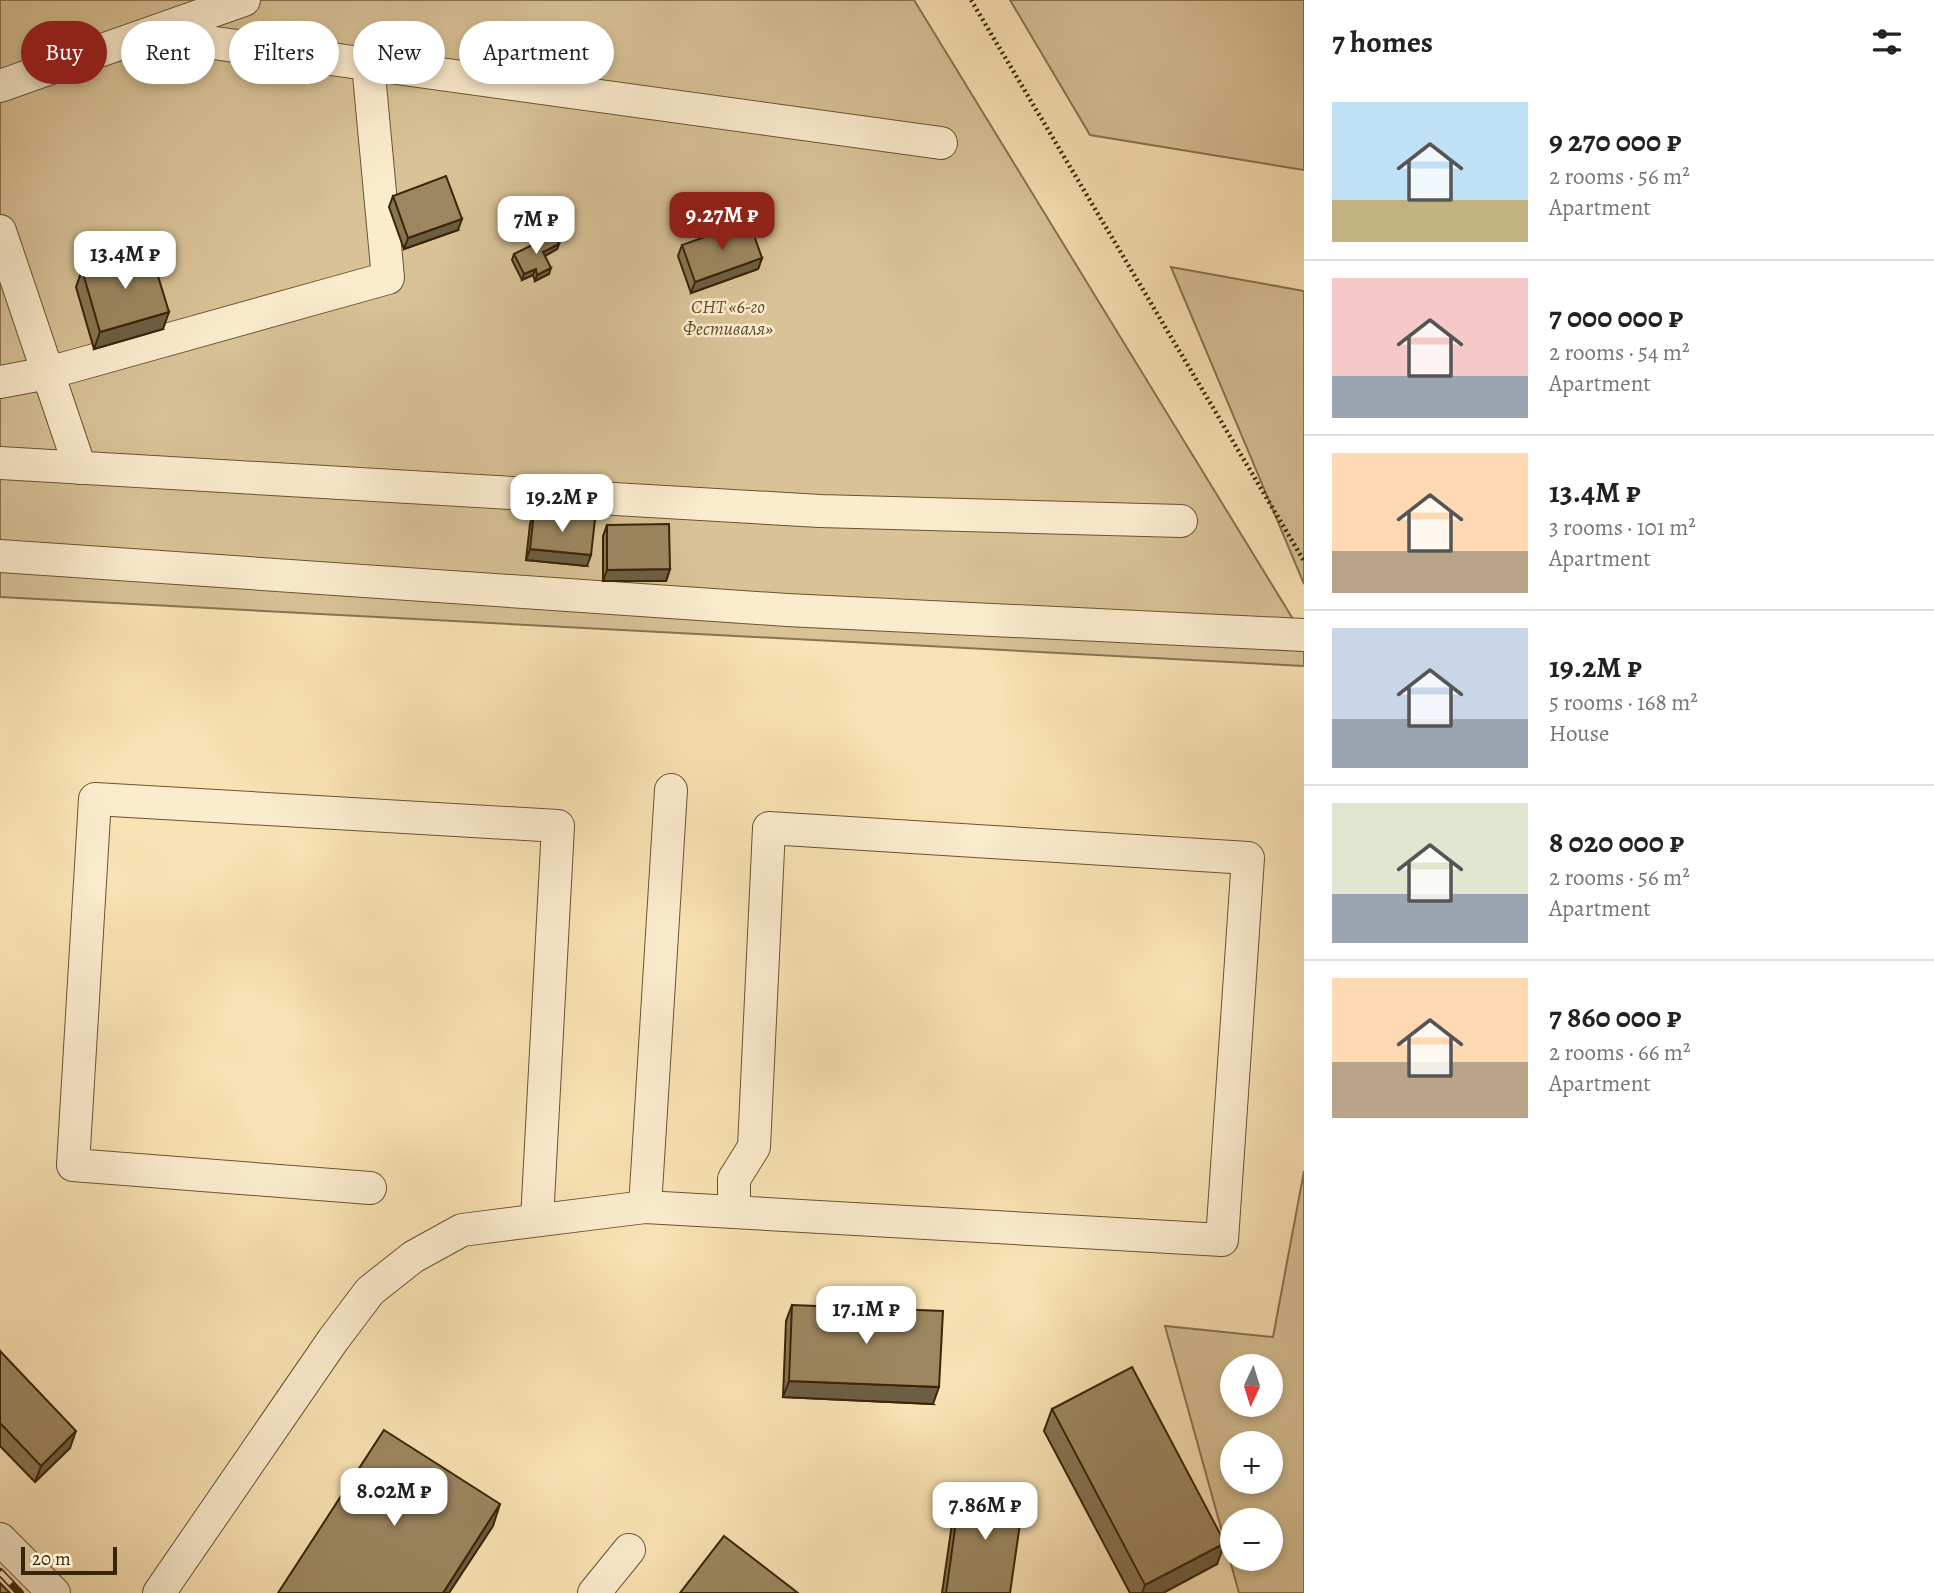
<!DOCTYPE html>
<meta charset="utf-8">
<style>
body{margin:0;font-family:Alegreya,serif;background:#f6f6f6;color:#222;height:100vh;display:flex;flex-direction:column;font-size:26px;white-space:nowrap}
*{box-sizing:border-box;margin:0}
p{font-size:23px;color:#767676}
.icon{flex:none;width:38px;height:38px;fill:none;stroke:currentColor;stroke-width:2;stroke-linecap:round;stroke-linejoin:round}
.map{position:relative;flex:1;overflow:hidden}
.panel{display:flex;flex-direction:column;background:#fff;width:630px}
.panel>*{flex:none}
.hud{position:absolute;left:21px;top:21px;width:665px;height:63px;display:flex;gap:14px}
.needle{width:46px;rotate:184deg}
.controls{position:absolute;left:1220px;top:1354px;display:grid;gap:14px}
.controls a{display:grid;place-items:center;width:63px;height:63px;border-radius:50%;background:#fff;box-shadow:0 4px 10px #0003;font-size:35px}
.scale{position:absolute;left:21px;bottom:18px;width:96px;box-sizing:border-box;padding-left:7px;border:4px solid #382506;border-top:0;font-size:19px;line-height:24px;white-space:nowrap;color:#382506;-webkit-text-stroke:5px #fbecce;paint-order:stroke}
.price{position:absolute;translate:-50% -60px;padding:0 16px;border-radius:14px;background:#fff;color:#222;font-size:23px;line-height:46px;filter:drop-shadow(0 2px 4px #0008)}
.price::after{content:'';position:absolute;left:50%;top:42px;width:21px;height:16px;margin-left:-10px;background:inherit;clip-path:polygon(0 0,100% 0,50% 100%)}
.price.selected{background:#8f2418;color:#fff}
ul{padding:0;list-style:none}
li{display:flex;align-items:center;gap:21px;height:175px;padding:0 28px}
li+li{border-top:2px solid #e0e0e0}
li span{display:grid;place-items:center;flex:none;width:196px;height:140px;border-radius:0px;color:#555}
li>.icon{margin-inline-start:auto}
span .icon{width:84px;height:84px;fill:#fffc;stroke-width:1}
li b{font-size:30px}
h2{display:flex;justify-content:space-between;align-items:center;height:84px;padding:0 28px;font-size:30px}
.pill{padding:0 24px;border-radius:32px;background:#fff;box-shadow:0 4px 10px #0003;font-size:24px;line-height:63px}
.pill.selected{background:#8f2418;color:#fff}
main{display:flex;flex:1;min-height:0}
.map>svg:first-child{display:block}
</style>
<main>
<div class="map">
<svg width="1304" height="1593" viewBox="0 0 1304 1593">
<rect width="100%" height="100%" fill="#f9e2b3"/>
<filter id="stains"><feTurbulence type="fractalNoise" baseFrequency=".00286" numOctaves="4"/><feColorMatrix values="0 0 0 0 .2 0 0 0 0 .09 0 0 0 0 .02 0 0 0 .5 -.17"/></filter>
<radialGradient id="worn" r=".72"><stop offset=".6" stop-color="#630" stop-opacity="0"/><stop offset="1" stop-color="#630" stop-opacity=".3"/></radialGradient>
<g fill="#d8c296" stroke="#88744e" stroke-width="2" fill-rule="evenodd">
<polygon points="0,0 914,0 1304,637 1304,666 0,597"/>
<polygon points="1010,0 1304,0 1304,170 1090,135"/>
<polygon points="1171,267 1304,291 1304,584"/>
<path d="M1304,1171V1593H1239L1165,1326L1273,1337ZM1232,1367H1270V1405H1232ZM1232,1444H1270V1482H1232ZM1232,1521H1270V1559H1232Z"/>
</g>
<g fill="none" stroke-linecap="round" stroke-linejoin="round">
<defs>
<g id="minor">
<polyline points="149,34 941,143"/>
<polyline points="0,86 244,0"/>
<polyline points="0,231 80,468"/>
<polyline points="0,382 48,373 388,278 368,64"/>
<polyline points="0,463 820,511 1181,521"/>
<polyline points="0,556 787,610 1304,635"/>
<polyline points="370,1188 73,1165 95,799 558,826 537,1220"/>
<polyline points="645,1207 671,790"/>
<polyline points="0,1539 54,1593"/>
<polyline points="159,1593 333,1340 370,1291 413,1257 462,1230 645,1207 1222,1240 1248,858 769,828 754,1147 734,1179 734,1212"/>
<polyline points="594,1593 629,1550"/>
</g>
</defs>
<use href="#minor" stroke="#685431" stroke-width="34"/>
<polyline stroke="#382506" stroke-width="4.5" stroke-dasharray="2 3.5" stroke-linecap="butt" points="971,0 1304,561"/>
<use href="#minor" stroke="#fbecce" stroke-width="32"/>
<defs>
<polyline id="rail" points="0,1572 20,1593"/>
</defs>
<use href="#rail" stroke="#382506" stroke-width="8"/>
<use href="#rail" stroke="#fbecce" stroke-width="5" stroke-dasharray="16" stroke-linecap="butt"/>
</g>
<g fill="#867453" stroke="#382506" stroke-width="2">
<polygon points="393,196 458,230 404,249 389,207"/>
<polygon points="559,244 557,249 545,256 549,274 535,281 533,275 522,280 512,260 514,254"/>
<polygon points="682,245 762,258 758,269 691,293 678,256"/>
<polygon points="82,270 163,329 94,349 76,287"/>
<polygon points="534,512 587,566 526,560 530,524"/>
<polygon points="607,525 670,569 666,581 603,581 603,536"/>
<polygon points="792,1305 933,1404 783,1397 786,1321"/>
<polygon points="0,1351 70,1448 35,1482 0,1446"/>
<polygon points="1052,1409 1217,1564 1163,1593 1130,1593 1044,1431"/>
<polygon points="961,1486 1010,1593 942,1593 955,1503"/>
</g>
<g fill="#6d5e43" stroke="#382506" stroke-width="2">
<polygon points="462,219 458,230 404,249 408,238"/>
<polygon points="559,244 557,249 541,258 543,252"/>
<polygon points="762,258 758,269 691,293 695,282"/>
<polygon points="551,268 549,274 535,281 537,275"/>
<polygon points="536,269 533,275 522,280 524,274"/>
<polygon points="169,312 163,329 94,349 100,332"/>
<polygon points="530,549 591,555 587,566 526,560"/>
<polygon points="670,569 666,581 603,581 607,570"/>
<polygon points="789,1381 939,1387 933,1404 783,1397"/>
<polygon points="76,1431 70,1448 35,1482 41,1466"/>
<polygon points="500,1504 493,1526 449,1593 443,1593"/>
<polygon points="1225,1543 1217,1564 1163,1593 1142,1593 1145,1585"/>
</g>
<g fill="#9c8760" stroke="#382506" stroke-width="2">
<polygon points="446,176 462,219 408,238 393,196"/>
<polygon points="749,221 762,258 695,282 682,245"/>
<polygon points="554,234 559,244 543,252 551,268 537,275 536,269 524,274 514,254"/>
<polygon points="150,250 169,312 100,332 82,270"/>
<polygon points="534,512 595,519 591,555 530,549"/>
<polygon points="669,524 670,569 607,570 607,525"/>
<polygon points="792,1305 943,1311 939,1387 789,1381"/>
<polygon points="0,1351 76,1431 41,1466 0,1423"/>
<polygon points="1132,1367 1225,1543 1145,1585 1052,1409"/>
<polygon points="384,1430 500,1504 443,1593 278,1593"/>
<polygon points="961,1486 1024,1496 1010,1593 946,1593"/>
<polygon points="724,1536 798,1593 680,1593"/>
<polygon points="0,1583 10,1593 0,1593"/>
</g>
<g text-anchor="middle" dominant-baseline="central" stroke-width="5" stroke-linejoin="round" paint-order="stroke">
<g font-size="19" font-style="italic" fill="#604c2a" stroke="#fbecce">
<text x="728" y="307">СНТ «6-го<tspan x="728" dy="22">Фестиваля»</tspan></text>
</g>
</g>
<rect width="100%" height="100%" filter="url(#stains)"/>
<rect width="100%" height="100%" fill="url(#worn)"/>
</svg>
<div class="controls">
<a><svg class="needle" viewBox="-14 -14 28 28"><path d="M0-13l5 13h-10z" fill="#e53935"/><path d="M0 13l5-13h-10z" fill="#767676"/></svg></a>
<a>+</a>
<a>−</a>
</div>
<div class="scale">20 m</div>
<b class="price selected" style="left:722px;top:252px">9.27M ₽</b>
<b class="price" style="left:536px;top:256px">7M ₽</b>
<b class="price" style="left:125px;top:291px">13.4M ₽</b>
<b class="price" style="left:562px;top:534px">19.2M ₽</b>
<b class="price" style="left:866px;top:1346px">17.1M ₽</b>
<b class="price" style="left:394px;top:1528px">8.02M ₽</b>
<b class="price" style="left:985px;top:1542px">7.86M ₽</b>
<div class="hud">
<a class="pill selected">Buy</a>
<a class="pill">Rent</a>
<a class="pill">Filters</a>
<a class="pill">New</a>
<a class="pill">Apartment</a>
</div>
</div>
<section class="panel">
<h2>7 homes<svg class="icon" aria-label="filters" viewBox="0 0 24 24"><path d="M4 7h16M4 17h16"/><circle cx="9" cy="7" r="2"/><circle cx="15" cy="17" r="2"/></svg></h2>
<ul>
<li><span style="background:linear-gradient(#bfe0f5 70%,#c2b280 0)"><svg class="icon" aria-label="home" viewBox="0 0 24 24"><path d="M3 11l9-7 9 7M6 9v11h12V9"/></svg></span><div><b>9 270 000 ₽</b><p>2 rooms · 56 m²</p><p>Apartment</p></div></li>
<li><span style="background:linear-gradient(#f6c9c9 70%,#9aa5b1 0)"><svg class="icon" aria-label="home" viewBox="0 0 24 24"><path d="M3 11l9-7 9 7M6 9v11h12V9"/></svg></span><div><b>7 000 000 ₽</b><p>2 rooms · 54 m²</p><p>Apartment</p></div></li>
<li><span style="background:linear-gradient(#ffd9b3 70%,#b9a48a 0)"><svg class="icon" aria-label="home" viewBox="0 0 24 24"><path d="M3 11l9-7 9 7M6 9v11h12V9"/></svg></span><div><b>13.4M ₽</b><p>3 rooms · 101 m²</p><p>Apartment</p></div></li>
<li><span style="background:linear-gradient(#c9d6e8 65%,#9aa5b1 0)"><svg class="icon" aria-label="home" viewBox="0 0 24 24"><path d="M3 11l9-7 9 7M6 9v11h12V9"/></svg></span><div><b>19.2M ₽</b><p>5 rooms · 168 m²</p><p>House</p></div></li>
<li><span style="background:linear-gradient(#dfe7d0 65%,#9aa5b1 0)"><svg class="icon" aria-label="home" viewBox="0 0 24 24"><path d="M3 11l9-7 9 7M6 9v11h12V9"/></svg></span><div><b>8 020 000 ₽</b><p>2 rooms · 56 m²</p><p>Apartment</p></div></li>
<li><span style="background:linear-gradient(#ffd9b3 60%,#b9a48a 0)"><svg class="icon" aria-label="home" viewBox="0 0 24 24"><path d="M3 11l9-7 9 7M6 9v11h12V9"/></svg></span><div><b>7 860 000 ₽</b><p>2 rooms · 66 m²</p><p>Apartment</p></div></li>
</ul>
</section>
</main>
